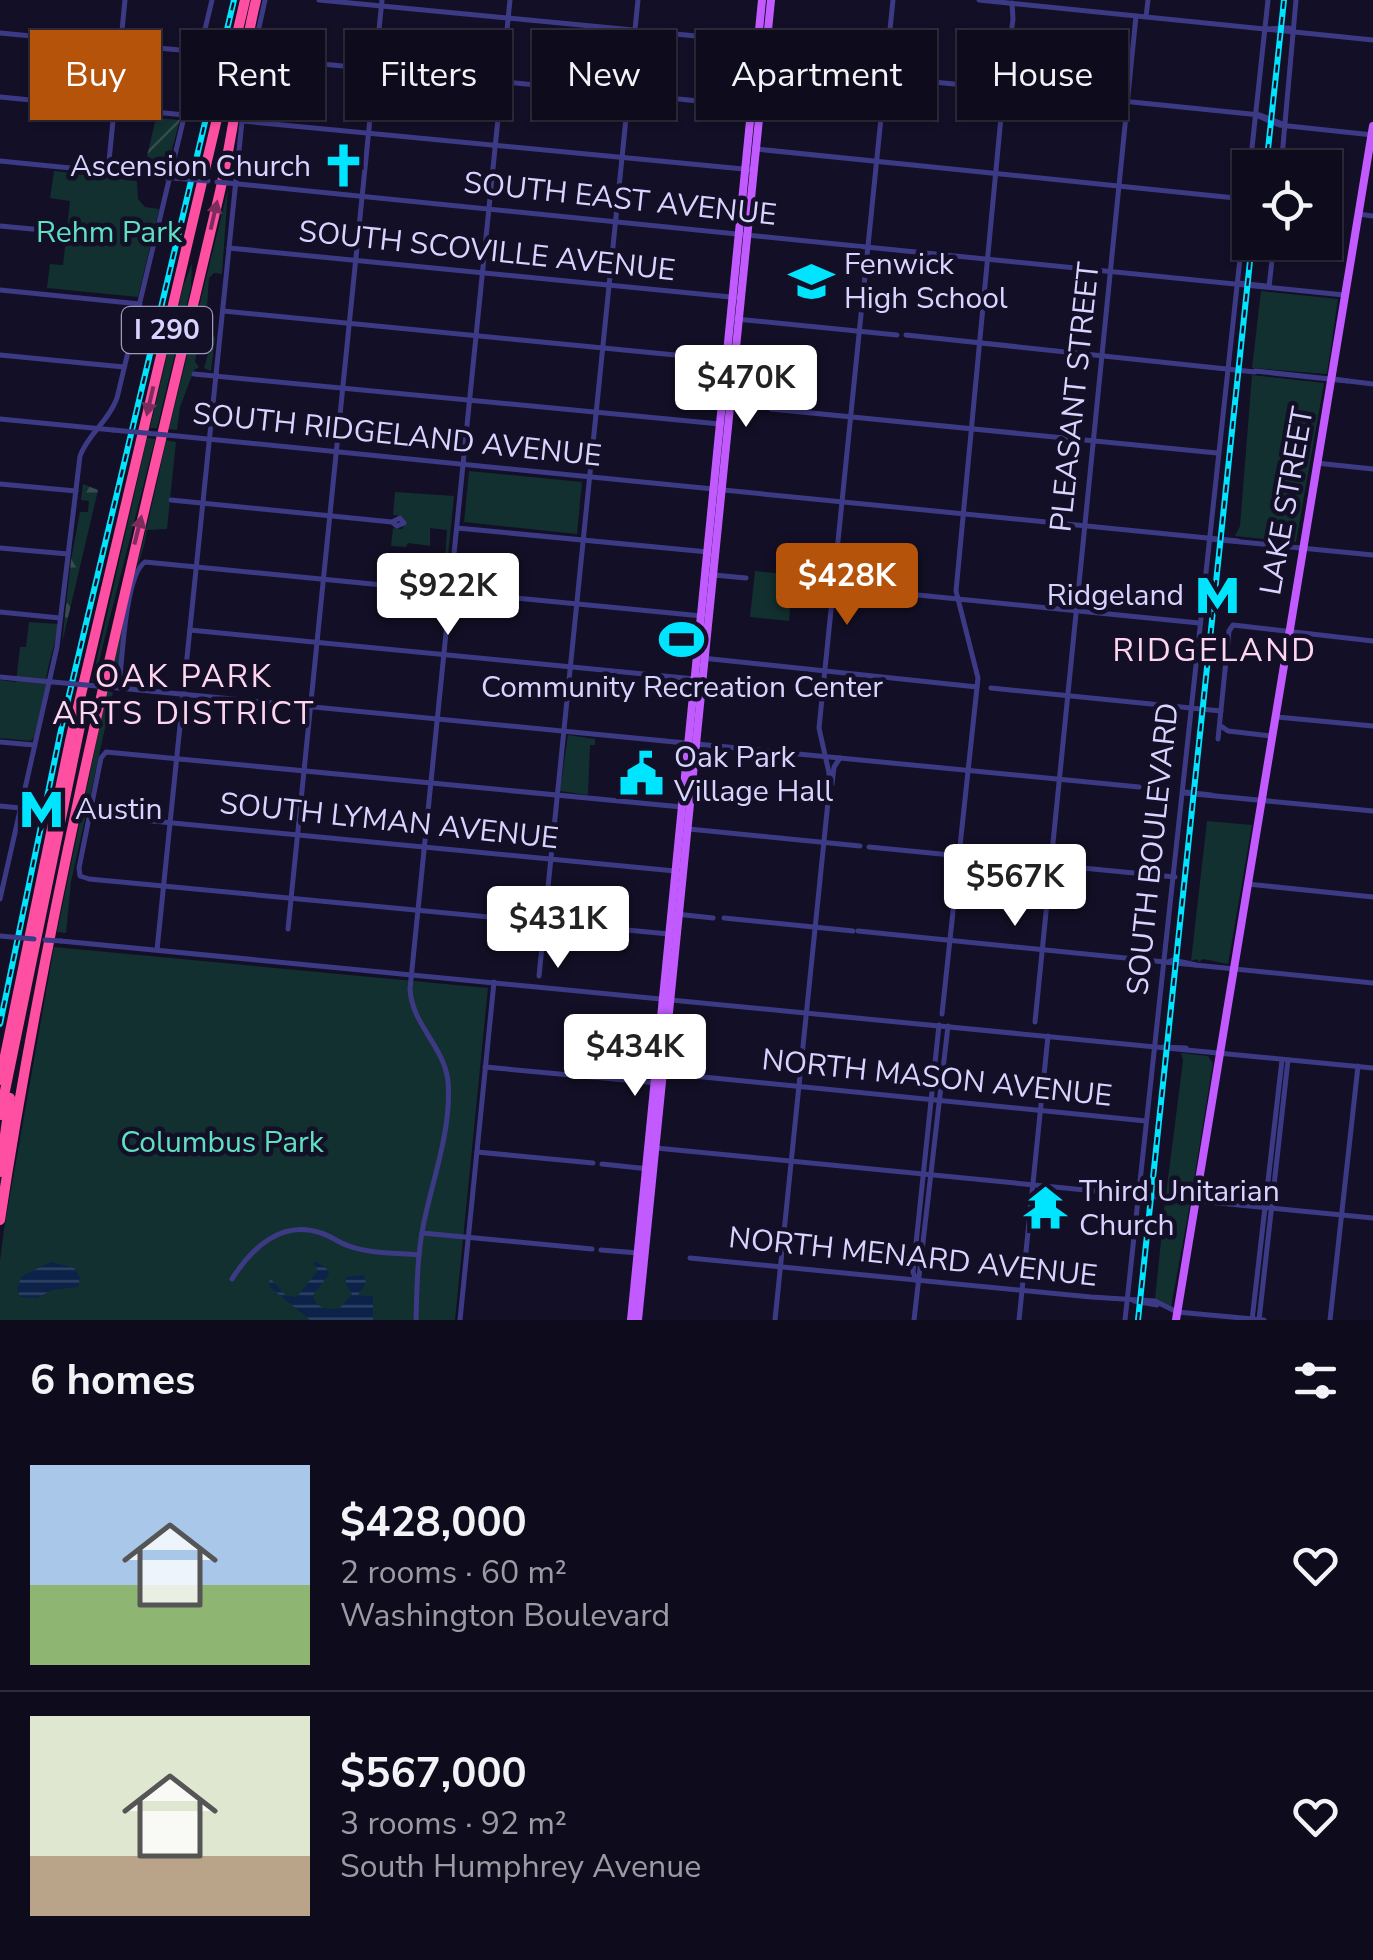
<!DOCTYPE html>
<meta charset="utf-8">
<style>
body{margin:0;font-family:"Nunito Sans",sans-serif;background:#1c1929;color:#f1f3f6;height:100vh;display:flex;flex-direction:column;font-size:38px;white-space:nowrap}
*{box-sizing:border-box;margin:0}
p{font-size:32px;color:#9b9ba3}
.icon{flex:none;width:55px;height:55px;fill:none;stroke:currentColor;stroke-width:2;stroke-linecap:round;stroke-linejoin:round}
.map{position:relative;height:1320px;overflow:hidden}
.panel{display:flex;flex-direction:column;background:#0e0b1c;flex:1}
.panel>*{flex:none}
.top-card{position:absolute;left:30px;top:30px;width:1315px;height:90px;display:flex;gap:20px}
.controls{position:absolute;left:1232px;top:150px;display:grid;gap:20px}
.controls a{display:grid;place-items:center;width:110px;height:110px;border-radius:0px;background:#0e0b1c;box-shadow:0 2px 8px #0004,0 0 0 2px #2e2b3b;font-size:50px}
.price{position:absolute;translate:-50% -85px;padding:0 22px;border-radius:10px;background:#fff;color:#222;font-size:32px;line-height:65px;filter:drop-shadow(0 2px 5px #0008)}
.price::after{content:'';position:absolute;left:50%;top:60px;width:30px;height:22px;margin-left:-15px;background:inherit;clip-path:polygon(0 0,100% 0,50% 100%)}
.price.selected{background:#b45309;color:#fff}
ul{padding:0;list-style:none}
li{display:flex;align-items:center;gap:30px;height:250px;padding:0 30px}
li+li{border-top:2px solid #2e2b3b}
li span{display:grid;place-items:center;flex:none;width:280px;height:200px;border-radius:0px;color:#555}
li>.icon{margin-inline-start:auto}
span .icon{width:120px;height:120px;fill:#fffc;stroke-width:1}
li b{font-size:42px}
h2{display:flex;justify-content:space-between;align-items:center;height:120px;padding:0 30px;font-size:42px}
.tag{padding:0 35px;border-radius:0px;background:#0e0b1c;box-shadow:0 2px 8px #0004,0 0 0 2px #2e2b3b;font-size:35px;line-height:90px}
.tag.selected{background:#b45309;color:#fff}
.map>svg:first-child{display:block}
</style>
<div class="map">
<svg width="1373" height="1320" viewBox="0 0 1373 1320">
<defs>
<pattern id="forest-firs" width="22" height="20" patternUnits="userSpaceOnUse" patternTransform="scale(2.5)"><rect width="22" height="20" fill="#12302f"/><path d="M5 1l3.5 6h-7zM16 11l3.5 6h-7z" fill="#344d4e"/></pattern>
<pattern id="garden-furrows" width="10" height="10" patternUnits="userSpaceOnUse" patternTransform="scale(2.5)"><rect width="10" height="10" fill="#12302f"/><path d="M-1 1l2-2M0 10L10 0M9 11l2-2" fill="none" stroke="#344d4e"/></pattern>
<pattern id="water-rules" width="6" height="5" patternUnits="userSpaceOnUse" patternTransform="scale(2.5)"><rect width="6" height="5" fill="#0c2248"/><path d="M0 2.5h6" fill="none" stroke="#2f4163"/></pattern>
</defs>
<rect width="100%" height="100%" fill="#130f26"/>
<g fill="#12302f">
<polygon points="54,171 137,181 138,199 145,207 159,209 138,297 47,288 50,264 63,265 70,201 50,198"/>
<polygon points="228,189 222,274 214,273 209,278 207,307 202,307 200,325 194,339 205,345 210,335 215,337 211,371 204,368 208,354 197,350 195,362 199,367 194,370 180,407 177,430 169,429"/>
<polygon points="192,263 191,287 157,428 150,428 183,287"/>
<polygon points="1261,291 1338,299 1327,374 1252,368"/>
<polygon points="1252,375 1324,383 1296,542 1235,536 1240,526"/>
<polygon points="147,438 155,439 94,681 92,681"/>
<path d="M166,440L176,442L167,529L147,530C144,553 136,568 130,590C123,619 122,649 118,678L115,683H109C127,602 150,520 166,440Z"/>
<polygon points="469,471 582,482 577,534 464,522"/>
<polygon points="395,492 454,496 447,565 439,564 439,559 445,559 447,530 430,528 430,546 408,543 406,547 391,546 393,528 402,529 406,522 402,516 393,515"/>
<polygon points="755,571 793,575 789,621 750,617"/>
<path d="M29,622L58,624C56,645 45,670 46,687L34,737L31,741L0,738V680L16,682L20,647H26Z"/>
<polygon points="107,691 113,692 71,882 66,933 57,932"/>
<polygon points="568,735 595,739 595,745 590,745 588,795 560,791"/>
<polygon points="1207,821 1252,825 1228,964 1203,959 1199,962 1197,959 1191,961"/>
<polygon points="54,947 488,988 455,1320 0,1320 0,1261 4,1229"/>
<polygon points="1181,1053 1208,1056 1213,1063 1192,1192 1188,1197 1166,1194 1183,1061"/>
<polygon points="1165,1202 1190,1204 1171,1307 1155,1299"/>
</g>
<polygon fill="url(#forest-firs)" points="83,484 98,490 62,643 71,560 80,512 88,512 89,501 81,500"/>
<polygon fill="url(#garden-furrows)" points="156,118 180,120 166,171 144,169"/>
<g fill="url(#water-rules)">
<path d="M315,1261L327,1269L329,1274L313,1295C316,1309 327,1310 340,1308L352,1294L346,1284V1277L364,1275L366,1283L358,1295L373,1296V1320H310L270,1287L269,1277L286,1296L297,1297L318,1270L313,1264Z"/>
<polygon points="51,1262 74,1268 80,1277 78,1287 52,1290 37,1298 20,1297 17,1288 22,1276"/>
</g>
<g fill="none" stroke-linecap="round" stroke-linejoin="round">
<g stroke="#3d3a85" stroke-width="5">
<polyline points="319,0 717,38"/>
<polyline points="979,0 1373,40"/>
<polyline points="1146,17 1148,0"/>
<polyline points="1265,29 1289,28 1294,32"/>
<polyline points="0,33 201,52"/>
<polyline points="251,57 760,107"/>
<polyline points="796,68 1260,115 1285,125"/>
<polyline points="0,97 185,115"/>
<polyline points="1256,115 1279,125 1373,135"/>
<polyline points="242,121 754,170"/>
<polyline points="756,149 1245,199"/>
<polyline points="0,161 171,178"/>
<polyline points="1281,168 1296,0"/>
<polyline points="108,171 125,0"/>
<polyline points="228,183 1344,295"/>
<polyline points="1358,214 1373,216"/>
<polyline points="0,226 64,232"/>
<polyline points="229,248 741,298"/>
<polyline points="1238,283 1266,286"/>
<polyline points="1269,287 1274,242"/>
<polyline points="0,290 140,304"/>
<polyline points="223,311 727,360"/>
<polyline points="736,319 897,335"/>
<polyline points="906,335 1255,372"/>
<polyline points="0,355 124,367"/>
<polyline points="1255,371 1348,381"/>
<polyline points="194,374 720,424"/>
<polyline points="1332,379 1373,384"/>
<polyline points="771,409 1217,453"/>
<polyline points="0,419 113,430"/>
<polyline points="167,435 1238,541"/>
<polyline points="1316,463 1373,469"/>
<polyline points="0,484 76,491"/>
<polyline points="171,500 392,522 397,526 404,523 400,518 392,522"/>
<polyline points="457,528 708,552"/>
<polyline points="1210,539 1373,555"/>
<polyline points="0,548 68,554"/>
<polyline points="714,575 746,578"/>
<polyline points="798,583 1199,623"/>
<polyline points="0,612 60,618"/>
<polyline points="190,630 695,679"/>
<polyline points="702,658 977,687"/>
<polyline points="0,677 52,682"/>
<polyline points="108,687 1139,787"/>
<path d="M119,688C122,662 125,575 145,562L702,616"/>
<polyline points="991,688 1221,711"/>
<polyline points="1277,717 1373,726"/>
<polyline points="1221,726 1228,731 1271,736"/>
<polyline points="1218,739 1229,631 1233,625 1373,641"/>
<polyline points="0,742 34,745"/>
<polyline points="832,784 834,767 840,758"/>
<polyline points="1185,792 1211,795"/>
<polyline points="1184,793 1373,811"/>
<polyline points="0,806 20,808"/>
<polyline points="90,815 675,871"/>
<polyline points="689,829 860,846"/>
<polyline points="869,847 1175,877"/>
<polyline points="1247,884 1373,897"/>
<path d="M0,899L57,647L80,456C88,434 109,421 117,398L212,0"/>
<polyline points="676,914 713,918"/>
<polyline points="724,918 853,931"/>
<polyline points="288,929 382,0"/>
<polyline points="858,931 1373,983"/>
<polyline points="669,934 89,879 80,876 79,868 101,758 106,752 682,807"/>
<polyline points="61,941 1373,1068"/>
<polyline points="157,950 245,92 265,0"/>
<polyline points="1168,962 1173,960 1196,965"/>
<polyline points="539,976 638,0"/>
<polyline points="942,1014 978,678 956,591 1003,96 1013,19 1012,3"/>
<polyline points="1035,1022 1136,16"/>
<polyline points="1163,1047 1186,1048"/>
<polyline points="485,1067 657,1083"/>
<polyline points="663,1073 1146,1121"/>
<polyline points="656,1148 1373,1218"/>
<polyline points="477,1152 593,1163"/>
<polyline points="602,1164 649,1169"/>
<polyline points="1143,1195 1169,1198"/>
<polyline points="422,1233 592,1249"/>
<polyline points="601,1250 638,1253"/>
<polyline points="690,1258 1091,1297 1155,1301 1177,1312 1264,1320"/>
<path d="M232,1279C251,1249 281,1219 321,1233C331,1236 339,1243 349,1246C370,1254 397,1253 419,1255"/>
<polyline points="916,1280 913,1272 939,1025"/>
<polyline points="1134,1301 1157,1305"/>
<path d="M416,1320C417,1289 417,1258 423,1227C432,1180 452,1130 448,1081C444,1046 412,1025 410,989L510,0"/>
<polyline points="460,1320 494,982"/>
<polyline points="775,1320 829,792 829,773 819,728 893,0"/>
<polyline points="914,1320 948,1026"/>
<polyline points="1019,1320 1048,1036"/>
<polyline points="1125,1320 1268,0"/>
<polyline points="1252,1320 1282,1060"/>
<polyline points="1259,1320 1288,1060"/>
<polyline points="1330,1320 1358,1066"/>
</g>
<g stroke="#c25bff" stroke-width="8">
<polyline points="631,1320 762,0"/>
<polyline points="638,1320 771,0"/>
<polyline points="1176,1320 1373,126"/>
</g>
<g stroke="#ff4fa3" stroke-width="10">
<polyline points="0,1080 70,741 245,0"/>
<polyline points="0,1115 80,726"/>
<polyline points="0,1172 10,1098"/>
<path d="M0,1220C52,876 138,539 218,200C234,134 240,66 256,0"/>
</g>
<defs>
<g id="rail">
<polyline points="1266,168 1284,0"/>
<polyline points="0,1024 62,725 234,0"/>
<polyline points="1138,1320 1252,242"/>
</g>
</defs>
<use href="#rail" stroke="#00e5ff" stroke-width="6"/>
<use href="#rail" stroke="#130f26" stroke-width="2.5" stroke-dasharray="8" stroke-linecap="butt"/>
<g stroke="#3d3a85" stroke-width="5">
<polyline points="173,178 208,181"/>
<polyline points="217,182 228,183"/>
<polyline points="113,430 167,435"/>
<polyline points="53,682 108,687"/>
<polyline points="0,936 34,939"/>
<polyline points="45,940 61,941"/>
</g>
</g>
<defs><path id="oneway-solid" d="M-6-.8H1V-3.2L6.5 0L1 3.2V.8H-6Z" transform="scale(2.5)"/></defs>
<g fill="#7d2c5e">
<use href="#oneway-solid" transform="translate(214 215) rotate(-77)"/>
<use href="#oneway-solid" transform="translate(150 401) rotate(103)"/>
<use href="#oneway-solid" transform="translate(138 530) rotate(-76)"/>
</g>
<defs>
<symbol id="church-bare" viewBox="-9 -9 18 18"><path d="M-1.2-6h2.4v3.5h3.3v2.4h-3.3V6h-2.4V-.1h-3.3v-2.4h3.3Z" fill="#00e5ff" stroke="#130f26" stroke-width="2.5" paint-order="stroke"/></symbol>
<symbol id="school-bare" viewBox="-9 -9 18 18"><path d="M0-5L7-2L0 1L-7-2ZM-4 1L0 2.5L4 1V4Q0 6-4 4Z" fill="#00e5ff" stroke="#130f26" stroke-width="2.5" paint-order="stroke"/></symbol>
<symbol id="metro-bare" viewBox="-9 -9 18 18"><path d="M-5.5 5V-5H-3L0 0L3-5H5.5V5H3V-.5L0 4L-3-.5V5Z" fill="#00e5ff" stroke="#130f26" stroke-width="2.5" paint-order="stroke"/></symbol>
<symbol id="stadium-bare" viewBox="-9 -9 18 18"><path d="M0-5a6.5 5 0 1 0 0 10a6.5 5 0 1 0 0-10ZM-3.5-1.8h7v3.6h-7Z" fill="#00e5ff" stroke="#130f26" stroke-width="2.5" paint-order="stroke"/></symbol>
<symbol id="civic-bare" viewBox="-9 -9 18 18"><path d="M-.6-6.5H3V-4.5H.6V-3L4-1V1h2V6H-6V1h2V-1L-.6-3ZM-1.2 2.5V6h2.4V2.5Z" fill="#00e5ff" stroke="#130f26" stroke-width="2.5" paint-order="stroke"/></symbol>
<symbol id="temple-bare" viewBox="-9 -9 18 18"><path d="M0-6L5-2H3V0L6.5 2.5H4V6H1.5V3h-3V6H-4V2.5H-6.5L-3 0V-2H-5Z" fill="#00e5ff" stroke="#130f26" stroke-width="2.5" paint-order="stroke"/></symbol>
</defs>
<g fill-rule="evenodd">
<use href="#church-bare" x="312" y="134" width="63" height="63"/>
<use href="#school-bare" x="780" y="250" width="63" height="63"/>
<use href="#metro-bare" x="1186" y="564" width="63" height="63"/>
<use href="#stadium-bare" x="650" y="608" width="63" height="63"/>
<use href="#civic-bare" x="610" y="742" width="63" height="63"/>
<use href="#metro-bare" x="10" y="778" width="63" height="63"/>
<use href="#temple-bare" x="1014" y="1176" width="63" height="63"/>
</g>
<g text-anchor="middle" dominant-baseline="central" stroke-width="9" stroke-linejoin="round" paint-order="stroke">
<rect fill="#130f26" stroke="#9e99be" stroke-width="2.5" x="122" y="307" width="90" height="46" rx="8"/>
<g font-size="28" font-weight="bold" fill="#d9d4ff">
<text x="167" y="330">I 290</text>
</g>
<g font-size="30" fill="#d9d4ff" stroke="#130f26" text-anchor="start">
<text x="311" y="166" text-anchor="end">Ascension Church</text>
<text x="844" y="264">Fenwick<tspan x="844" dy="34">High School</tspan></text>
<text x="1184" y="595" text-anchor="end">Ridgeland</text>
<text x="682" y="687" text-anchor="middle">Community Recreation Center</text>
<text x="674" y="757">Oak Park<tspan x="674" dy="34">Village Hall</tspan></text>
<text x="75" y="809">Austin</text>
<text x="1079" y="1191">Third Unitarian<tspan x="1079" dy="34">Church</tspan></text>
</g>
<g font-size="30" fill="#d9d4ff" stroke="#130f26">
<text transform="translate(620 199) rotate(6)">SOUTH EAST AVENUE</text>
<text transform="translate(487 251) rotate(6)">SOUTH SCOVILLE AVENUE</text>
<text transform="translate(1075 397) rotate(-84)">PLEASANT STREET</text>
<text transform="translate(397 435) rotate(6)">SOUTH RIDGELAND AVENUE</text>
<text transform="translate(1287 501) rotate(-80)">LAKE STREET</text>
<text transform="translate(389 821) rotate(6)">SOUTH LYMAN AVENUE</text>
<text transform="translate(1153 849) rotate(-84)">SOUTH BOULEVARD</text>
<text transform="translate(937 1078) rotate(6)">NORTH MASON AVENUE</text>
<text transform="translate(913 1257) rotate(6)">NORTH MENARD AVENUE</text>
</g>
<g font-size="30" fill="#5fe0c0" stroke="#130f26">
<text x="109" y="232">Rehm Park</text>
<text x="222" y="1142">Columbus Park</text>
</g>
<g font-size="32" letter-spacing="2.5" fill="#ffd6f0" stroke="#130f26">
<text x="1215" y="650">RIDGELAND</text>
<text x="184" y="676">OAK PARK<tspan x="184" dy="37">ARTS DISTRICT</tspan></text>
</g>
</g>
</svg>
<div class="controls">
<a><svg class="icon" aria-label="locate" viewBox="0 0 24 24"><circle cx="12" cy="12" r="6"/><path d="M12 2v4M12 18v4M2 12h4M18 12h4"/></svg></a>
</div>
<b class="price" style="left:746px;top:430px">$470K</b>
<b class="price selected" style="left:847px;top:628px">$428K</b>
<b class="price" style="left:448px;top:638px">$922K</b>
<b class="price" style="left:1015px;top:929px">$567K</b>
<b class="price" style="left:558px;top:971px">$431K</b>
<b class="price" style="left:635px;top:1099px">$434K</b>
<div class="top-card">
<a class="tag selected">Buy</a>
<a class="tag">Rent</a>
<a class="tag">Filters</a>
<a class="tag">New</a>
<a class="tag">Apartment</a>
<a class="tag">House</a>
</div>
</div>
<section class="panel">
<h2>6 homes<svg class="icon" aria-label="filters" viewBox="0 0 24 24"><path d="M4 7h16M4 17h16"/><circle cx="9" cy="7" r="2"/><circle cx="15" cy="17" r="2"/></svg></h2>
<ul>
<li><span style="background:linear-gradient(#a9c7e8 60%,#8fb573 0)"><svg class="icon" aria-label="home" viewBox="0 0 24 24"><path d="M3 11l9-7 9 7M6 9v11h12V9"/></svg></span><div><b>$428,000</b><p>2 rooms · 60 m²</p><p>Washington Boulevard</p></div><svg class="icon" aria-label="heart" viewBox="0 0 24 24"><path d="M12 20l-8-8c-3-5 5-10 8-4 3-6 11-1 8 4z"/></svg></li>
<li><span style="background:linear-gradient(#dfe7d0 70%,#b9a48a 0)"><svg class="icon" aria-label="home" viewBox="0 0 24 24"><path d="M3 11l9-7 9 7M6 9v11h12V9"/></svg></span><div><b>$567,000</b><p>3 rooms · 92 m²</p><p>South Humphrey Avenue</p></div><svg class="icon" aria-label="heart" viewBox="0 0 24 24"><path d="M12 20l-8-8c-3-5 5-10 8-4 3-6 11-1 8 4z"/></svg></li>
</ul>
</section>
